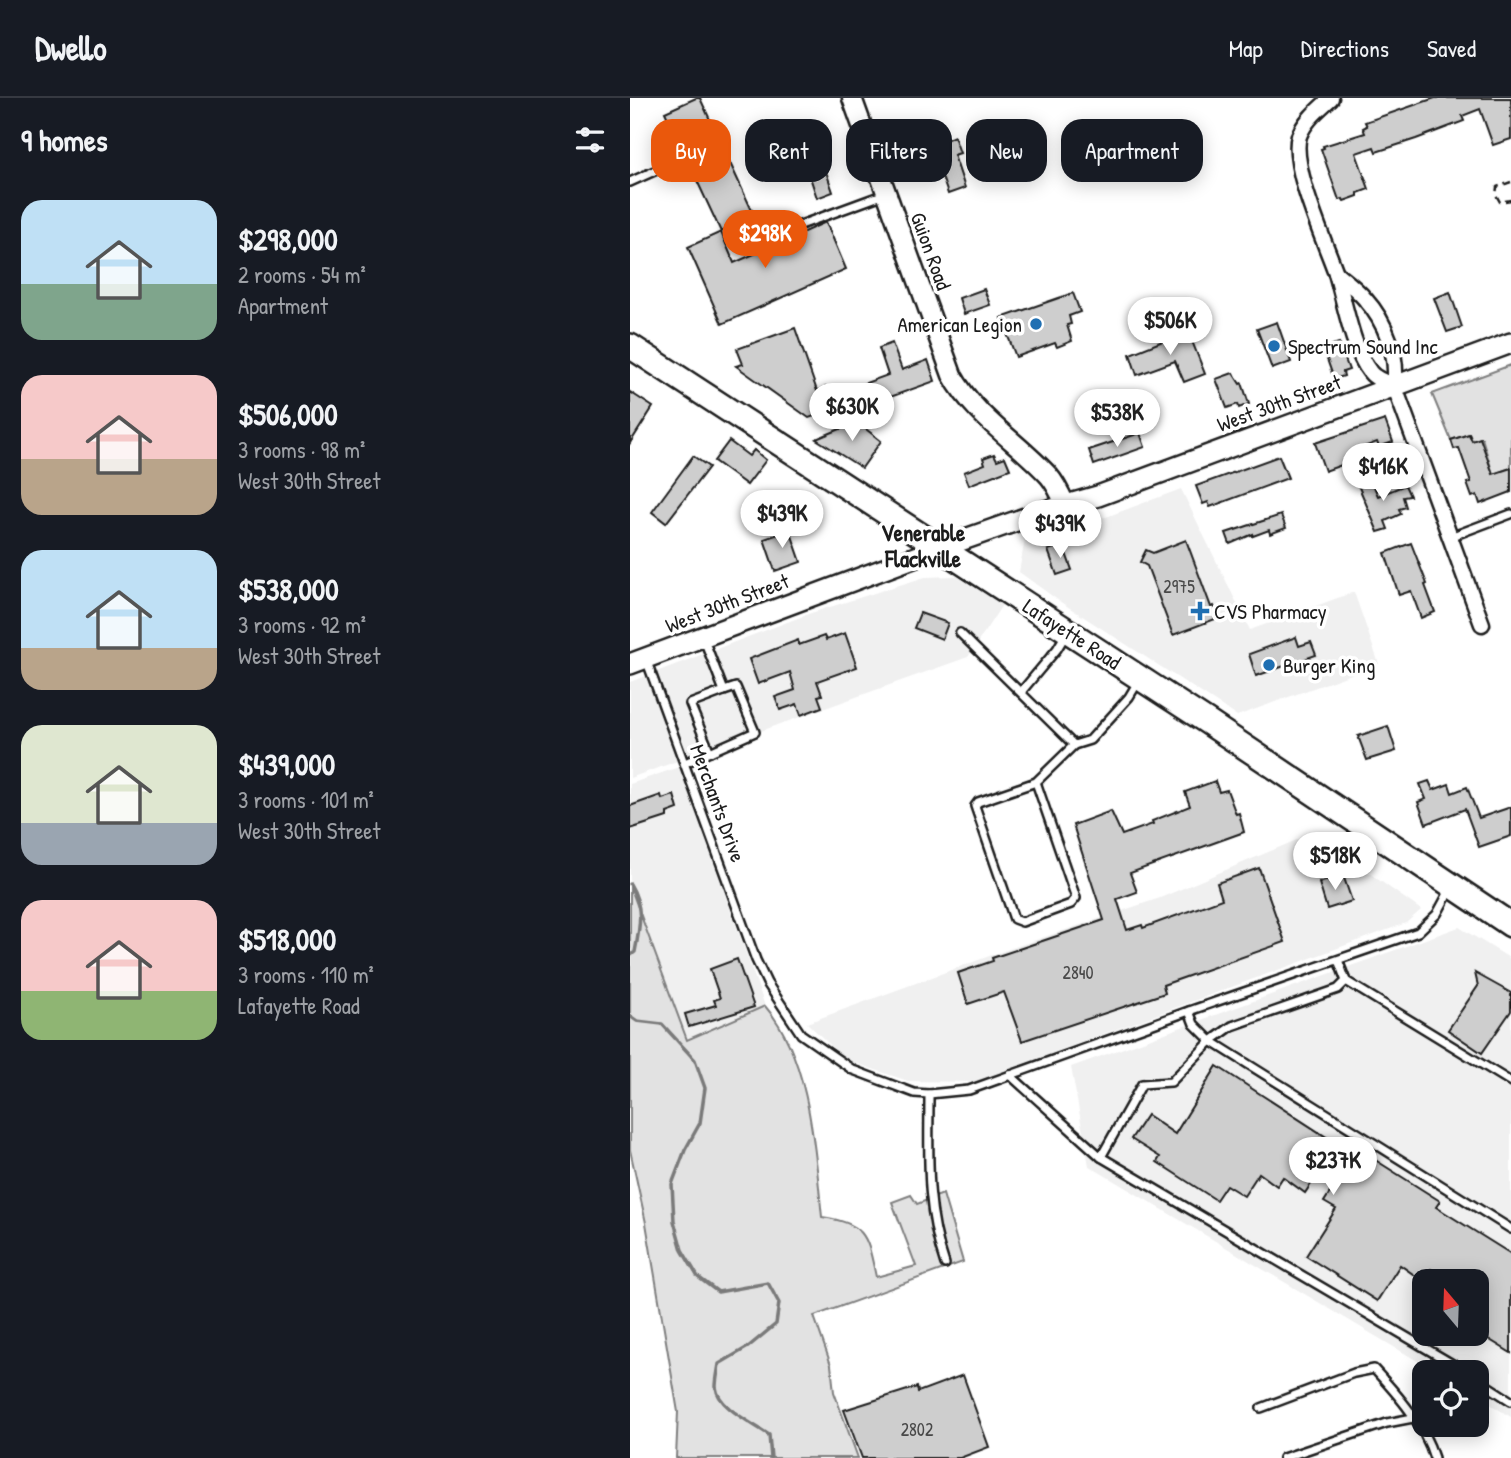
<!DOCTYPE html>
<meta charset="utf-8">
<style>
body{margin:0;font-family:"Patrick Hand",sans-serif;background:#242831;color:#f1f3f6;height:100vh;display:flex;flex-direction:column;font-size:26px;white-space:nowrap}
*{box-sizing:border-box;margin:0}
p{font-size:23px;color:#9ea1a6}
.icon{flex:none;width:38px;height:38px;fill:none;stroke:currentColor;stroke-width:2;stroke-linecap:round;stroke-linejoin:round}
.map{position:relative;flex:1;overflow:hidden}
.drawer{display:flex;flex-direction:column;background:#171b24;width:630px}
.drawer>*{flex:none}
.top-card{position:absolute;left:21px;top:21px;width:665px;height:63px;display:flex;gap:14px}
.needle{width:46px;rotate:341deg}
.fabs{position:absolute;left:782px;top:1171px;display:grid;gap:14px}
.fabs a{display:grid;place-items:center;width:77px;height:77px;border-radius:14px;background:#171b24;box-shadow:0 4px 18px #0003;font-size:35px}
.price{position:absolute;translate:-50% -60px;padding:0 16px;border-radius:24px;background:#fff;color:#222;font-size:23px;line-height:46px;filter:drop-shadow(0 2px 4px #0008)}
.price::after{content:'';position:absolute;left:50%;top:42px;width:21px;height:16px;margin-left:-10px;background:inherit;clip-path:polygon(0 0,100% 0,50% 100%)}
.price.on{background:#ea580c;color:#fff}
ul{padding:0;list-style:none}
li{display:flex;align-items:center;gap:21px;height:175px;padding:0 21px}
li span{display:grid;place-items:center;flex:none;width:196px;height:140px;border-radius:21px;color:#555}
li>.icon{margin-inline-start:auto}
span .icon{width:84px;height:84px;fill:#fffc;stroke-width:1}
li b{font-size:30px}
h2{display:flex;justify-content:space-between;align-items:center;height:84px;padding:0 21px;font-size:30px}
.tag{padding:0 24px;border-radius:21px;background:#171b24;box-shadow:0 4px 18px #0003;font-size:24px;line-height:63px}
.tag.on{background:#ea580c;color:#fff}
header{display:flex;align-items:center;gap:42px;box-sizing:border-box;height:98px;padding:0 35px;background:#171b24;border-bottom:2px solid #363941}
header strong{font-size:33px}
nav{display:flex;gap:38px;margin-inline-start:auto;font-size:24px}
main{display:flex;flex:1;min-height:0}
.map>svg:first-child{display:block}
</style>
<header>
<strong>Dwello</strong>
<nav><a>Map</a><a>Directions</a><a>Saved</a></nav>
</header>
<main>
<section class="drawer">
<h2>9 homes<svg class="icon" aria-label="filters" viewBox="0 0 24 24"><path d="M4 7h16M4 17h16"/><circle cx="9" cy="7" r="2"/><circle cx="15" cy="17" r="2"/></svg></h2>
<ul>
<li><span style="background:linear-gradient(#bfe0f5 60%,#7fa58c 0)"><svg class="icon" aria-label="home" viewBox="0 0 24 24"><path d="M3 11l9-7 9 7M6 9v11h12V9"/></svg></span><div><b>$298,000</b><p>2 rooms · 54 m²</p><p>Apartment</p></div></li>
<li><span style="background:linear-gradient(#f6c9c9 60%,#b9a48a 0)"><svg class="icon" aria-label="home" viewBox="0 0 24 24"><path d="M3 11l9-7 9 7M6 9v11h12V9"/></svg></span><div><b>$506,000</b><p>3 rooms · 98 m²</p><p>West 30th Street</p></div></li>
<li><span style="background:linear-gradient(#bfe0f5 70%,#b9a48a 0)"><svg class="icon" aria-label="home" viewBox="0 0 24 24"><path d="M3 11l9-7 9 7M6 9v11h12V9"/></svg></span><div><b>$538,000</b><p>3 rooms · 92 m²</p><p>West 30th Street</p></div></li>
<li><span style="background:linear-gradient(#dfe7d0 70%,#9aa5b1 0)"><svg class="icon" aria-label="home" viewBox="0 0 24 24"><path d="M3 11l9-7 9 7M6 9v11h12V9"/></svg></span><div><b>$439,000</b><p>3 rooms · 101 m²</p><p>West 30th Street</p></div></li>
<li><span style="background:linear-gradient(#f6c9c9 65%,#8fb573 0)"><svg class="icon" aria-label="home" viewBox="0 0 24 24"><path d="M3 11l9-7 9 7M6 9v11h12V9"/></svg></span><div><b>$518,000</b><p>3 rooms · 110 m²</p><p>Lafayette Road</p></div></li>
</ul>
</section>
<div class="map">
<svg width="881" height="1360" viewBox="0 0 881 1360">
<rect width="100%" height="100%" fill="#fff"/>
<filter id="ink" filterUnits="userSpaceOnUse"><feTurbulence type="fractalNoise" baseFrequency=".0143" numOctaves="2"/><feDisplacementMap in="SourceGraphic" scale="14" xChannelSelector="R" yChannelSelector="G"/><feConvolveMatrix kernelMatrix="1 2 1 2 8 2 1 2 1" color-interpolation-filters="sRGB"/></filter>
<g filter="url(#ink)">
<g fill="#f0f0f0" fill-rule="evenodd">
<polygon points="551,391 620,532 724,494 749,566 607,618 429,503 389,474 395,441 441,424 476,419"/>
<polygon points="326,478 372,507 338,559 0,680 0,584 181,515 295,479"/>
<polygon points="49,669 135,908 57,942 0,788 0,686"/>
<polygon points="683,735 791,812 776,825 343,984 278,983 216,962 177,925 373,853 530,800"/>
<path d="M829,829L881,861V1319L847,1298V1274H806L459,1068L441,969ZM794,1183H847V1236H794Z"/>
</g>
<g fill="#e2e2e2" stroke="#7f7f7f" stroke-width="2">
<polygon points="881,267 881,370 863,376 852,340 842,343 839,336 821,342 802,296"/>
<path d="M0,788L57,942L135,908C180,959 185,1053 192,1119C237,1126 237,1138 246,1179L286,1168L262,1104L281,1097L287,1106L313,1096L333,1164L184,1218L201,1267L204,1294L228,1360H46L48,1314L16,1125L0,1052Z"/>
</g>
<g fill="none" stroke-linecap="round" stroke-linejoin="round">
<g stroke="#7a7a7a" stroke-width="3.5">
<path d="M0,786C14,809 10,829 5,854L0,858"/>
<path d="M0,918L7,923L32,926L65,962L75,990L70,1025L55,1052L42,1086L44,1123L52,1152L68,1179L88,1194L138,1185L149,1205L146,1226L118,1249L89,1266C88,1273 86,1282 86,1289C88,1310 123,1325 139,1337L141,1360"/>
</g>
</g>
<g fill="#cecece" stroke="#1c1c1c" stroke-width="2">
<polygon points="66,0 70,0 125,119 91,134 35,14"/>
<polygon points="805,0 881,0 881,41 863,47 850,11 832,18 834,23 786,41 746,54 744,49 726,55 739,91 728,95 728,98 714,103 713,101 709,102 691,51 694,50 693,48 735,35 733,30 737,28 735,24"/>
<polygon points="324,38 330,55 324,57 335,90 318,96 306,62 302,63 298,50"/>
<polygon points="193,65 203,94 187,100 177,70"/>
<polygon points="196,124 216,171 92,226 58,149 91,134 104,165"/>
<polygon points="354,191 360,207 334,216 329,200"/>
<polygon points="820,194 832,229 817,234 804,200"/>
<polygon points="443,195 450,214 439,218 441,226 437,227 442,243 427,249 425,245 386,259 371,220"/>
<polygon points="647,224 661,264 642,271 627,231"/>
<polygon points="165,230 187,293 196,289 205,311 179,320 106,268 113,266 107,251"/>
<polygon points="558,233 575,276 554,284 545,263 507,277 500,256"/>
<polygon points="262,245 272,272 298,262 305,283 238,307 230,287 258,277 249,250"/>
<polygon points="709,245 719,272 713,274 714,278 704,281 693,250"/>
<polygon points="603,275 610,286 612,285 619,306 609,310 608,306 597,310 586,281"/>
<polygon points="0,294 23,309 0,345"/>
<polygon points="517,301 524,321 472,318"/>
<polygon points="755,322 763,344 749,349 747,344 729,351 734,364 722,368 720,364 695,373 685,345"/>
<polygon points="227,324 251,343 232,370 186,341"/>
<polygon points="510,335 515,349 464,367 459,352"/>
<polygon points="839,336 842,343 850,340 863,376 881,370 881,394 850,406 847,397 842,399 837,385 841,384 829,350 824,351 821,342"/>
<polygon points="99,343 119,358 124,352 136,362 117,387 84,363"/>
<polygon points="364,356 367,362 375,359 380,371 339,387 334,374 355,366 353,360"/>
<polygon points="63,358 79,369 36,425 22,414"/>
<polygon points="649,358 658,380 580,409 578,404 573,406 566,388"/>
<polygon points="741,381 748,398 775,387 780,398 773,399 776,409 769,411 771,416 755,423 758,431 748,434 728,387"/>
<polygon points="651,417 656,430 640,436 639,432 623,438 623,436 600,446 596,435"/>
<polygon points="160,432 171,464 145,473 134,441"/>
<polygon points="556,442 581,509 584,508 588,520 543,537 517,468 510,464 516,452 523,455"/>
<polygon points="781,445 797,486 795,487 805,514 791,520 781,493 769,497 755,455"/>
<polygon points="433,447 442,472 427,477 418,452"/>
<polygon points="290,515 318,525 312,541 284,530"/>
<polygon points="215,535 227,569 187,583 192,597 188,598 192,609 171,617 167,606 150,612 145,599 165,592 160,574 128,586 119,561 168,542 169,547 194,538 196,542"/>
<polygon points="666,539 669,548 681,544 686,557 626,578 619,556"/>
<polygon points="758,628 766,653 737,662 728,638"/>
<polygon points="585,683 589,694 597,692 606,716 609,715 614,734 500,775 507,794 487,801 497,832 512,827 513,830 592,801 587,785 629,770 655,844 533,887 535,895 392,943 374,894 338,906 328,875 363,863 362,860 474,822 443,727 481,713 492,737 523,726 522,723 560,708 555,694"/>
<polygon points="799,683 803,692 819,686 822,695 837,689 849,720 881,709 881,738 849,749 835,711 796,726 788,704 796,701 790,686"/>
<polygon points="31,697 32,701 44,697 48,711 37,715 37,719 0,731 0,708"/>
<polygon points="713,777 722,803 697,811 689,785"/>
<polygon points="107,861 124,909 59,929 55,916 86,907 84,902 90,900 80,871"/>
<polygon points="845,875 881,895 881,913 852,955 818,932 848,888"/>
<polygon points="587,968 735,1064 739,1058 810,1103 806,1109 881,1156 881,1255 847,1234 852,1226 847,1223 847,1183 820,1183 801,1171 793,1183 770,1167 747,1203 676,1158 706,1111 694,1104 706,1085 689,1074 675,1095 653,1079 647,1088 629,1075 614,1098 596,1087 586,1102 527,1064 530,1059 501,1041 517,1017 545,1036"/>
<polygon points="333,1277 359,1349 330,1360 232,1360 214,1312 287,1289 288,1294"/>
</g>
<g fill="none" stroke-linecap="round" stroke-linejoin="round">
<defs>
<g id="service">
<polyline points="0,84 40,66"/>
<polyline points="121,145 255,96"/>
<polyline points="820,439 881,416"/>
<polyline points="330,535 444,647 460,642 499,599 508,584"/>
<polyline points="73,539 94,593 60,606 80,654"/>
<polyline points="16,561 126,862 137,885 171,936 223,972 284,995 299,996 339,992 559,913"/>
<polyline points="391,594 427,551 436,536"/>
<polyline points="55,665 125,634 106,589 94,593"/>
<polyline points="406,684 446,800 441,806 392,824 384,821 345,708 348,704 406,684 444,647"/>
<polyline points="708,862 716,883 708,891 602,928 581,943 564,926 559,913 788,834 807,816 820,792"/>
<polyline points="716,883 881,984"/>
<polyline points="380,977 471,1059"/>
<path d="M299,996C299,1056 295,1108 315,1166"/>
<polyline points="836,1274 471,1059 512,986 541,984 581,943 881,1131"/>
<polyline points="847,1281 881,1303"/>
<path d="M631,1310L724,1275L744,1271C768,1297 794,1326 804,1360"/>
<polyline points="653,1360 757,1325 783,1320"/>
</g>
<g id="minor">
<path d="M701,0C689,11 675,22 669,38C660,67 695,144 706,175"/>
<path d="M764,287C755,284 745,281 740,274C723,253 714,202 706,175C716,183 727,191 735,201C755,223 769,258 764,287L852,526"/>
</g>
<path id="tertiary" d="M222,0L322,277C345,319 388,344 419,378C426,386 431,397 435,406"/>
<polyline id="secondary" points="0,566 310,450 412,414 468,398 881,245"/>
<polyline id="primary" points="0,248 576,623 881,827"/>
</defs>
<use href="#service" stroke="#1c1c1c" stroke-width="12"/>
<use href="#minor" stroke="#1c1c1c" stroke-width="19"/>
<use href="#tertiary" stroke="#1c1c1c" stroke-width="23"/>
<use href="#secondary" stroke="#1c1c1c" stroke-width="24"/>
<use href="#primary" stroke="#1c1c1c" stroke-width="28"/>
<polyline stroke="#1c1c1c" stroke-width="2.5" stroke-dasharray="7 5" stroke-linecap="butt" points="881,84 867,89 866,97 870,104 881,102"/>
<use href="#service" stroke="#fff" stroke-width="7"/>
<use href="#minor" stroke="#fff" stroke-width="14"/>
<use href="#tertiary" stroke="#fff" stroke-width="18"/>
<use href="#secondary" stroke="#fff" stroke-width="19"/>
<use href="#primary" stroke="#fff" stroke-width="23"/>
</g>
</g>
<g fill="#1f6fb2" stroke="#fff" stroke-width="2.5">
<circle cx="406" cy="226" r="7"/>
<circle cx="644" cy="248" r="7"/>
<path d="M566.5 502.5h7v7h7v7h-7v7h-7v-7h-7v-7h7z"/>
<circle cx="639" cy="567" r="7"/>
</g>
<g text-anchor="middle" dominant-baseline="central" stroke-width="7" stroke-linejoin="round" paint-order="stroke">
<g font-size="18" fill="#484848">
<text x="549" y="488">2975</text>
<text x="448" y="874">2840</text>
<text x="287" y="1331">2802</text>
</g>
<g font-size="21" fill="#1c1c1c" stroke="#fff">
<text transform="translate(301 153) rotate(70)">Guion Road</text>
<text transform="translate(649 305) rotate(-20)">West 30th Street</text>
<text transform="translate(97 505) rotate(-21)">West 30th Street</text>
<text transform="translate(442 536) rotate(33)">Lafayette Road</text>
<text transform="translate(88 705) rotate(70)">Merchants Drive</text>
</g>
<g font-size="21" fill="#1c1c1c" stroke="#fff" text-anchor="start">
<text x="392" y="226" text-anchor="end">American Legion</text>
<text x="658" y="248">Spectrum Sound Inc</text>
<text x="584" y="513">CVS Pharmacy</text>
<text x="653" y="567">Burger King</text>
</g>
<g font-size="23" font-weight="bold" fill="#1c1c1c" stroke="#fff">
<text x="293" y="434">Venerable<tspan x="293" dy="26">Flackville</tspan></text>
</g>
</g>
</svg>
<div class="fabs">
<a><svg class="needle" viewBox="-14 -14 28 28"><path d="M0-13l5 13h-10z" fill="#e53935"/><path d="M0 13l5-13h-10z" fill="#9ea1a6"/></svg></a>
<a><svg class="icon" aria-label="locate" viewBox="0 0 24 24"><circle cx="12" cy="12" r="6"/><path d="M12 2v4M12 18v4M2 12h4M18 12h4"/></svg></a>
</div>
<b class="price on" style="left:135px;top:172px">$298K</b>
<b class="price" style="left:540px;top:259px">$506K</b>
<b class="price" style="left:222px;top:345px">$630K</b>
<b class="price" style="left:487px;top:351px">$538K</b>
<b class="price" style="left:753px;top:405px">$416K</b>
<b class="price" style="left:152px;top:452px">$439K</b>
<b class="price" style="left:430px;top:462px">$439K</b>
<b class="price" style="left:705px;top:794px">$518K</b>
<b class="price" style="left:703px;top:1099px">$237K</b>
<div class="top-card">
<a class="tag on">Buy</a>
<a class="tag">Rent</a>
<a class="tag">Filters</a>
<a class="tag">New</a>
<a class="tag">Apartment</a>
</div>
</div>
</main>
